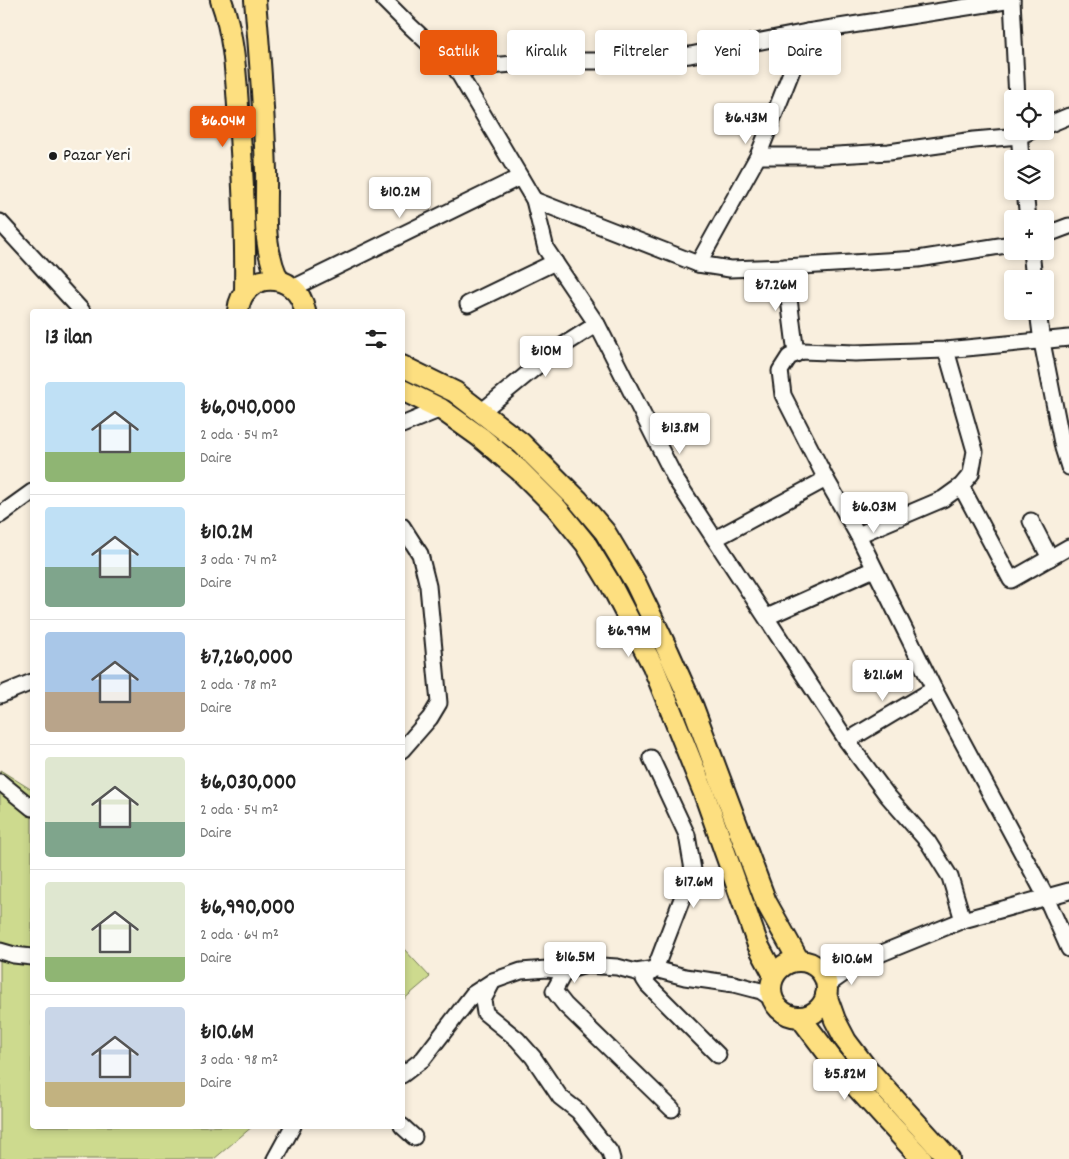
<!DOCTYPE html>
<html lang="tr">
<meta charset="utf-8">
<style>
body{margin:0;font-family:Dekko,sans-serif;background:#f6f6f6;color:#222;height:100vh;display:flex;flex-direction:column;font-size:19px;white-space:nowrap}
*{box-sizing:border-box;margin:0}
p{font-size:16px;color:#767676}
.icon{flex:none;width:28px;height:28px;fill:none;stroke:currentColor;stroke-width:2;stroke-linecap:round;stroke-linejoin:round}
.map{position:relative;flex:1;overflow:hidden}
.sheet{position:absolute;left:30px;top:309px;width:375px;height:820px;display:flex;flex-direction:column;background:#fff;border-radius:5px;box-shadow:0 2px 8px #0003}
.sheet>*{flex:none}
.hud{position:absolute;left:420px;top:30px;width:475px;height:45px;display:flex;gap:10px}
.controls{position:absolute;left:1004px;top:90px;display:grid;gap:10px}
.controls a{display:grid;place-items:center;width:50px;height:50px;border-radius:5px;background:#fff;box-shadow:0 2px 8px #0003;font-size:25px}
.price{position:absolute;translate:-50% -42px;padding:0 11px;border-radius:5px;background:#fff;color:#222;font-size:16px;line-height:32px;filter:drop-shadow(0 1px 2px #0008)}
.price::after{content:'';position:absolute;left:50%;top:30px;width:15px;height:11px;margin-left:-8px;background:inherit;clip-path:polygon(0 0,100% 0,50% 100%)}
.price.selected{background:#ea580c;color:#fff}
ul{padding:0;list-style:none}
li{display:flex;align-items:center;gap:15px;height:125px;padding:0 15px}
li+li{border-top:1px solid #e0e0e0}
li span{display:grid;place-items:center;flex:none;width:140px;height:100px;border-radius:5px;color:#555}
li>.icon{margin-inline-start:auto}
span .icon{width:60px;height:60px;fill:#fffc;stroke-width:1}
li b{font-size:21px}
h2{display:flex;justify-content:space-between;align-items:center;height:60px;padding:0 15px;font-size:21px}
.pill{padding:0 18px;border-radius:5px;background:#fff;box-shadow:0 2px 8px #0003;font-size:18px;line-height:45px}
.pill.selected{background:#ea580c;color:#fff}
.map>svg:first-child{display:block}
</style>
<div class="map">
<svg width="1069" height="1159" viewBox="0 0 1069 1159">
<rect width="100%" height="100%" fill="#f9efde"/>
<filter id="ink" filterUnits="userSpaceOnUse"><feTurbulence type="fractalNoise" baseFrequency=".02" numOctaves="2"/><feDisplacementMap in="SourceGraphic" scale="10" xChannelSelector="R" yChannelSelector="G"/><feConvolveMatrix kernelMatrix="1 2 1 2 8 2 1 2 1" color-interpolation-filters="sRGB"/></filter>
<g filter="url(#ink)">
<g fill="#cdda8e" stroke="#747b55">
<polygon points="0,770 32,790 32,1126 253,1126 214,1159 0,1159"/>
<polygon points="403,948 430,977 403,1000"/>
</g>
<g fill="none" stroke-linecap="round" stroke-linejoin="round">
<defs>
<g id="minor">
<polyline points="384,0 409,25 456,69 534,200 546,249 598,326 676,480 847,741 887,795 928,842 950,877 963,920"/>
<polyline points="1012,0 1017,99"/>
<polyline points="456,69 548,61 629,61 690,55 807,32 1012,0"/>
<polyline points="1045,126 1069,116"/>
<polyline points="1019,131 1021,159"/>
<polyline points="758,156 820,156 889,152 974,140 1019,136 1031,131"/>
<polyline points="1025,191 1028,219"/>
<polyline points="534,200 698,264 730,269 785,267 918,259 1012,244"/>
<polyline points="0,222 82,311"/>
<polyline points="1045,235 1069,226"/>
<polyline points="1031,251 1034,279"/>
<polyline points="698,264 758,156 807,32"/>
<polyline points="785,267 796,354"/>
<polyline points="293,288 520,177"/>
<polyline points="468,304 555,262"/>
<polyline points="1038,311 1042,342 1063,448 1069,467"/>
<polyline points="1069,338 946,350 855,353 802,351 789,357 780,371 783,395 826,479 858,535 934,689 1046,897 1069,949"/>
<polyline points="481,412 559,348 597,324"/>
<polyline points="402,425 441,409"/>
<polyline points="961,486 1011,580 1069,547"/>
<polyline points="0,515 32,492"/>
<polyline points="1031,521 1050,558"/>
<polyline points="402,526 420,554 428,586 439,703 430,718 402,750"/>
<polyline points="858,535 943,499 961,486 971,474 975,451 946,350"/>
<polyline points="715,539 826,479"/>
<polyline points="767,617 874,569"/>
<polyline points="0,695 32,682"/>
<polyline points="847,741 934,689"/>
<polyline points="651,758 687,835 693,870 655,969 644,979 648,985 718,1055"/>
<polyline points="0,782 32,808"/>
<polyline points="0,951 14,955 32,957"/>
<polyline points="816,967 858,962"/>
<polyline points="493,981 483,1000 485,1013 517,1039 533,1057 560,1097 578,1111 610,1152 612,1159"/>
<polyline points="826,986 860,962 963,920 1069,891"/>
<polyline points="402,1075 423,1059 473,994 493,981 521,971 547,969 565,971"/>
<polyline points="672,1109 565,1005 554,991 565,971 586,965 617,967 636,972 655,969 685,977 734,984 761,991 774,1000"/>
<polyline points="402,1126 414,1137"/>
<polyline points="275,1159 293,1126"/>
</g>
<g id="major">
<path d="M221,0C235,38 236,80 239,120C243,177 246,234 245,292"/>
<path d="M255,0C260,57 264,114 266,171C267,212 261,240 278,280"/>
<path d="M238,311C242,270 297,269 305,311"/>
<polyline points="402,366 455,392 521,443 578,500 605,532 635,582 668,651 693,707 766,902 799,961"/>
<polyline points="402,390 441,409 480,437 519,470 555,506 586,544 611,585 653,666 704,793 758,945 774,975"/>
<circle cx="799" cy="989" r="28"/>
<polyline points="826,995 835,1020 846,1041 865,1066 949,1159"/>
<polyline points="800,1017 838,1067 922,1159"/>
</g>
</defs>
<use href="#minor" stroke="#1c1c1c" stroke-width="19"/>
<use href="#major" stroke="#1c1c1c" stroke-width="24"/>
<use href="#minor" stroke="#fdfcf7" stroke-width="15"/>
<use href="#major" stroke="#fddf80" stroke-width="20"/>
</g>
</g>
<circle fill="#1c1c1c" stroke="#fdfcf7" stroke-width="2" cx="53" cy="156" r="5"/>
<g text-anchor="middle" dominant-baseline="central" stroke-width="5" stroke-linejoin="round" paint-order="stroke">
<g font-size="18" fill="#1c1c1c" stroke="#fdfcf7" text-anchor="start">
<text x="63" y="156">Pazar Yeri</text>
</g>
</g>
</svg>
<div class="controls">
<a><svg class="icon" aria-label="locate" viewBox="0 0 24 24"><circle cx="12" cy="12" r="6"/><path d="M12 2v4M12 18v4M2 12h4M18 12h4"/></svg></a>
<a><svg class="icon" aria-label="layers" viewBox="0 0 24 24"><path d="M12 4l9 5-9 5-9-5zM3 14l9 5 9-5"/></svg></a>
<a>+</a>
<a>−</a>
</div>
<b class="price" style="left:746px;top:145px">₺6.43M</b>
<b class="price selected" style="left:223px;top:148px">₺6.04M</b>
<b class="price" style="left:400px;top:219px">₺10.2M</b>
<b class="price" style="left:776px;top:312px">₺7.26M</b>
<b class="price" style="left:546px;top:378px">₺10M</b>
<b class="price" style="left:680px;top:455px">₺13.8M</b>
<b class="price" style="left:874px;top:534px">₺6.03M</b>
<b class="price" style="left:629px;top:658px">₺6.99M</b>
<b class="price" style="left:883px;top:702px">₺21.6M</b>
<b class="price" style="left:694px;top:909px">₺17.6M</b>
<b class="price" style="left:575px;top:984px">₺16.5M</b>
<b class="price" style="left:852px;top:986px">₺10.6M</b>
<b class="price" style="left:845px;top:1101px">₺5.82M</b>
<div class="hud">
<a class="pill selected">Satılık</a>
<a class="pill">Kiralık</a>
<a class="pill">Filtreler</a>
<a class="pill">Yeni</a>
<a class="pill">Daire</a>
</div>
<section class="sheet">
<h2>13 ilan<svg class="icon" aria-label="filters" viewBox="0 0 24 24"><path d="M4 7h16M4 17h16"/><circle cx="9" cy="7" r="2"/><circle cx="15" cy="17" r="2"/></svg></h2>
<ul>
<li><span style="background:linear-gradient(#bfe0f5 70%,#8fb573 0)"><svg class="icon" aria-label="home" viewBox="0 0 24 24"><path d="M3 11l9-7 9 7M6 9v11h12V9"/></svg></span><div><b>₺6,040,000</b><p>2 oda · 54 m²</p><p>Daire</p></div></li>
<li><span style="background:linear-gradient(#bfe0f5 60%,#7fa58c 0)"><svg class="icon" aria-label="home" viewBox="0 0 24 24"><path d="M3 11l9-7 9 7M6 9v11h12V9"/></svg></span><div><b>₺10.2M</b><p>3 oda · 74 m²</p><p>Daire</p></div></li>
<li><span style="background:linear-gradient(#a9c7e8 60%,#b9a48a 0)"><svg class="icon" aria-label="home" viewBox="0 0 24 24"><path d="M3 11l9-7 9 7M6 9v11h12V9"/></svg></span><div><b>₺7,260,000</b><p>2 oda · 78 m²</p><p>Daire</p></div></li>
<li><span style="background:linear-gradient(#dfe7d0 65%,#7fa58c 0)"><svg class="icon" aria-label="home" viewBox="0 0 24 24"><path d="M3 11l9-7 9 7M6 9v11h12V9"/></svg></span><div><b>₺6,030,000</b><p>2 oda · 54 m²</p><p>Daire</p></div></li>
<li><span style="background:linear-gradient(#dfe7d0 75%,#8fb573 0)"><svg class="icon" aria-label="home" viewBox="0 0 24 24"><path d="M3 11l9-7 9 7M6 9v11h12V9"/></svg></span><div><b>₺6,990,000</b><p>2 oda · 64 m²</p><p>Daire</p></div></li>
<li><span style="background:linear-gradient(#c9d6e8 75%,#c2b280 0)"><svg class="icon" aria-label="home" viewBox="0 0 24 24"><path d="M3 11l9-7 9 7M6 9v11h12V9"/></svg></span><div><b>₺10.6M</b><p>3 oda · 98 m²</p><p>Daire</p></div></li>
</ul>
</section>
</div>
